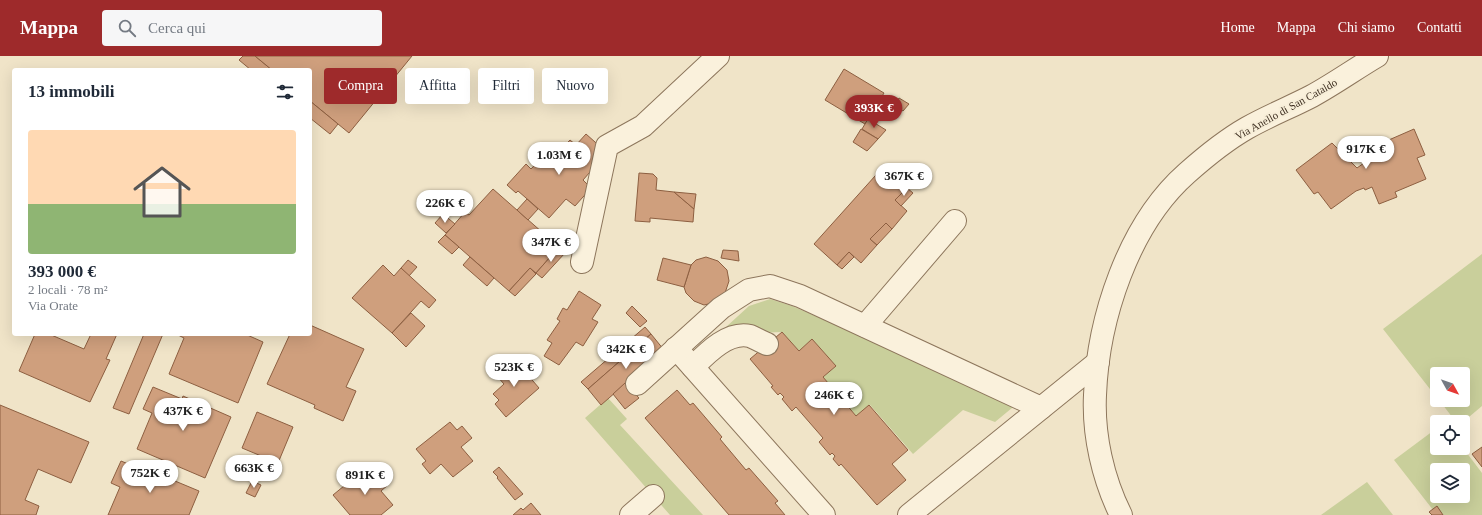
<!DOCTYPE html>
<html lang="it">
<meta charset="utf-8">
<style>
body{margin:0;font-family:"Times New Roman",serif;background:#f6f6f7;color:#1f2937;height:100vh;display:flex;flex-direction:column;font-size:15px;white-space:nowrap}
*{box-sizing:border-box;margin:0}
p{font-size:13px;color:#747a83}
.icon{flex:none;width:22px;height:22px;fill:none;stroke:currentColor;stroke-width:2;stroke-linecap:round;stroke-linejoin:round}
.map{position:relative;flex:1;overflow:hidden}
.sheet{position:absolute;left:12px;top:12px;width:300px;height:268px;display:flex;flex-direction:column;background:#fff;border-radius:4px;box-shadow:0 4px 16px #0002}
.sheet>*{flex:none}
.hud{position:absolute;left:324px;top:12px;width:380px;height:36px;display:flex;gap:8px}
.needle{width:26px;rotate:130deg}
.controls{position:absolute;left:1430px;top:311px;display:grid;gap:8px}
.controls a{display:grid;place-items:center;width:40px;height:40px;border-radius:4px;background:#fff;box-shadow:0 4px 16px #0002;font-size:20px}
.price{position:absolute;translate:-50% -34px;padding:0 9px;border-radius:14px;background:#fff;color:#222;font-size:13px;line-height:26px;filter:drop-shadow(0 1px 2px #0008)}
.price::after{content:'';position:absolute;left:50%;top:24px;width:12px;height:9px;margin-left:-6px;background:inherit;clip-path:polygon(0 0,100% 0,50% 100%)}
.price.current{background:#9e2a2b;color:#fff}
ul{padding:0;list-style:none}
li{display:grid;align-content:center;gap:8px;height:212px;padding:0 16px}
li+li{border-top:1px solid #e0e1e3}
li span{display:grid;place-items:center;height:124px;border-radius:4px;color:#555}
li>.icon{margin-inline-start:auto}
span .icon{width:72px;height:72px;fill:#fffc;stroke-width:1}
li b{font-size:17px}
h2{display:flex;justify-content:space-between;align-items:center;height:48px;padding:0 16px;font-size:17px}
.pill{padding:0 14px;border-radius:4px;background:#fff;box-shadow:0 4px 16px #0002;font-size:14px;line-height:36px}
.pill.current{background:#9e2a2b;color:#fff}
header{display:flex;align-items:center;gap:24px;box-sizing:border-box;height:56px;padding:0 20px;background:#9e2a2b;color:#fff}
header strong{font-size:19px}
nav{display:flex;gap:22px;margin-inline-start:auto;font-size:14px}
.search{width:280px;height:36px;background:#f6f6f7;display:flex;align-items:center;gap:10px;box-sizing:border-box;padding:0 14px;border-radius:4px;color:#747a83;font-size:15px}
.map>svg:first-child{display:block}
</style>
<header>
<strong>Mappa</strong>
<div class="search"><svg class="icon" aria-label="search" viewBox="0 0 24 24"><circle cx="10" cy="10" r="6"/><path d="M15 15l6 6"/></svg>Cerca qui</div>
<nav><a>Home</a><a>Mappa</a><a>Chi siamo</a><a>Contatti</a></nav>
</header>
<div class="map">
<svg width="1482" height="459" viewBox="0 0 1482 459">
<rect width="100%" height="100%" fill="#f0e4c8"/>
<g fill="#c9cf9b" fill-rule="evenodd">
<polygon points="1482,198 1482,350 1463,366 1456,366 1439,344 1463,344 1463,318 1437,318 1437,342 1383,273"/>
<polygon points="770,243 792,250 1018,347 995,366 963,354 913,398 870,349 856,360 823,321 836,310 812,283 799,295 782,276 759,277 726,271 749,250"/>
<polygon points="608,342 627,363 620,369 703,459 670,459 585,362"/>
<path d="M1437,372V392H1463L1482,417V459H1437L1394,404ZM1437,414H1463V440H1437Z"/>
<polygon points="1367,426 1393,459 1321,459"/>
</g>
<g fill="#cf9f7d" stroke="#8d5f41">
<polygon points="243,0 255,0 272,14 251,14 239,4"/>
<polygon points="255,0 412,0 349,77 310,45 310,14 272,14"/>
<polygon points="844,13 884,37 865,68 825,44"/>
<polygon points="899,42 909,48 903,55 894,50"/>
<polygon points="310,45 338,68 330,78 310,62"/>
<polygon points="868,63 886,74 878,83 862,73"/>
<polygon points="861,73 878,83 867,95 853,86"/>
<polygon points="1414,73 1425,99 1417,102 1426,123 1395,136 1397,141 1379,148 1372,131 1365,134 1364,132 1356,135 1331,153 1318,136 1314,138 1296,114 1332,87 1357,112 1364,107 1359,97"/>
<polygon points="586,78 604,94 597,108 583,124 591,132 575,150 566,143 549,162 518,135 516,137 507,129 526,108 531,113 547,96 553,102 570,84 576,89"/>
<polygon points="884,110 907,132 895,144 907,155 892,173 886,167 870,183 877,189 861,207 849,196 837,209 814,188"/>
<polygon points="639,117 653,118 657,122 656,134 674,136 694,153 693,166 650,162 650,166 635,165"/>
<polygon points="907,132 913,137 901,150 895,144"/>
<polygon points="493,133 559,191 536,217 530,212 509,235 445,179 465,156 469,159"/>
<polygon points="674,136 696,138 694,153"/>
<polygon points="527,143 538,153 528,164 517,154"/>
<polygon points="443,158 455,168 446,177 435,167"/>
<polygon points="886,167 892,173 877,189 870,183"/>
<polygon points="445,179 459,191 452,198 438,186"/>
<polygon points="559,191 565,197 542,222 536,217"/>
<polygon points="723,194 738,195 739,205 721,202"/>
<polygon points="849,196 854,201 842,213 837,209"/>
<polygon points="470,201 494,222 487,230 463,209"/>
<polygon points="706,201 718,205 727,214 729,225 725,237 717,246 704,249 694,245 686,237 684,231 691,209 696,204"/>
<polygon points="663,202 691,209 684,231 657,224"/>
<polygon points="408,204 417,211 409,220 401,212"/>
<polygon points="383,209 394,220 401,212 436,244 429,252 421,245 392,277 352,242"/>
<polygon points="530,212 536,218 515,240 509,235"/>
<polygon points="579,235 601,249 592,263 598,266 583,290 576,286 559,309 544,300 552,287 547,284 560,265 557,263 563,252 567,254"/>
<polygon points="632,250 647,265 640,271 626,257"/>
<polygon points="411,257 425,270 406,291 392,277"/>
<polygon points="310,269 364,293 346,331 356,335 343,365 314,352 315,349 267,328 290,278 310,278"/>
<polygon points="645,271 651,278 588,333 581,326"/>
<polygon points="782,276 799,295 812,283 836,310 823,321 856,360 869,349 908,394 892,408 906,424 877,449 841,408 839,410 833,403 835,400 832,397 830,399 819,386 823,382 796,351 792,355 782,343 784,341 780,337 778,339 771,331 773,330 750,303"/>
<polygon points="35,278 49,278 84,293 91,278 117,278 106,303 110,304 90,346 19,315"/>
<polygon points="144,278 163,278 129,358 113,352"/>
<polygon points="245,278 263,286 238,347 169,318 184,282 176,278"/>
<polygon points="651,278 664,294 601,349 588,333"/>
<polygon points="514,303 539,332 506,361 495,348 499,344 493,338 504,328 496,319"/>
<polygon points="625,327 639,342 625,353 613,338"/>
<polygon points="153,331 182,343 183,340 231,361 205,422 137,393 152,357 143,353"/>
<polygon points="677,334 690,349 693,347 722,381 720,383 746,414 749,412 778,445 775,447 785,459 729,459 645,362"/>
<polygon points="0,349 89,386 71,427 38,413 25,444 39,450 36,459 0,459"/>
<polygon points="257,356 293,371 278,407 242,392"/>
<polygon points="450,366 457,374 462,370 472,382 461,391 473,405 453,421 441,408 430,418 422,408 426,405 416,393"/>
<polygon points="1482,391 1482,411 1472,398"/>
<polygon points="121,405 150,417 151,415 199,435 189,459 108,459 120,431 111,427"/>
<polygon points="499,411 523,438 515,444 497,422 498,421 493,416"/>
<polygon points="378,414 389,428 381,435 393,449 381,459 350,459 333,439 361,416 368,423"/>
<polygon points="252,425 261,429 255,441 246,437"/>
<polygon points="531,447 541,459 513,459 521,452 523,454"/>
<polygon points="1437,450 1443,459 1432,459 1429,456"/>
</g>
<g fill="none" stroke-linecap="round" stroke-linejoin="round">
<defs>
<g id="minor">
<polyline points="582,206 607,90 643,70 718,0"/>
<polyline points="865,270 955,165"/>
<polyline points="676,292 824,459"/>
<path d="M693,311C707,297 728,275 750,280C755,282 762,286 767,288"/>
<polyline points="637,328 721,252 749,234 770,230 800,240 1041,352"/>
<polyline points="631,459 653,440"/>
<polyline points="909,459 1098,306"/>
<path d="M1121,459C1103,423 1093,379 1095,339C1098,263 1128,169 1187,117C1205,101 1226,84 1247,72C1268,60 1291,51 1312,40C1334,28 1355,13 1377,0"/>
</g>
</defs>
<use href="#minor" stroke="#8d765c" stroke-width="24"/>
<use href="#minor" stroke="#faf1dc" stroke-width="22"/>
</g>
<g text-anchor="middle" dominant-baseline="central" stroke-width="4" stroke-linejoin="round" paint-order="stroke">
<g font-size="11" fill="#3d2e20" stroke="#f7eed8">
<text transform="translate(1286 53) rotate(-29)">Via Anello di San Cataldo</text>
</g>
</g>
</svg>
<div class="controls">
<a><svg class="needle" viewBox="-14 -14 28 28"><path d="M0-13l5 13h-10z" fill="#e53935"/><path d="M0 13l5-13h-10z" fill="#747a83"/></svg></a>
<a><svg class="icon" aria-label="locate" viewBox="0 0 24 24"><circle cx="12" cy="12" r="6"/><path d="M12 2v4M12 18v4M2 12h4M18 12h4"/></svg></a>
<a><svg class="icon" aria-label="layers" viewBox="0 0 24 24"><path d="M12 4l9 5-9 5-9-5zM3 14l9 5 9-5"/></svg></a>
</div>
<b class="price current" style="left:874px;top:73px">393K €</b>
<b class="price" style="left:1366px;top:114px">917K €</b>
<b class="price" style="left:559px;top:120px">1.03M €</b>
<b class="price" style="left:904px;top:141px">367K €</b>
<b class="price" style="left:445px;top:168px">226K €</b>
<b class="price" style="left:551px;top:207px">347K €</b>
<b class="price" style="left:626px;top:314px">342K €</b>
<b class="price" style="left:514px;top:332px">523K €</b>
<b class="price" style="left:834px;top:360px">246K €</b>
<b class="price" style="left:183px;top:376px">437K €</b>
<b class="price" style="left:254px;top:433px">663K €</b>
<b class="price" style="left:150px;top:438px">752K €</b>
<b class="price" style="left:365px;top:440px">891K €</b>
<div class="hud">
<a class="pill current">Compra</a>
<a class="pill">Affitta</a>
<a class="pill">Filtri</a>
<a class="pill">Nuovo</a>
</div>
<section class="sheet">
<h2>13 immobili<svg class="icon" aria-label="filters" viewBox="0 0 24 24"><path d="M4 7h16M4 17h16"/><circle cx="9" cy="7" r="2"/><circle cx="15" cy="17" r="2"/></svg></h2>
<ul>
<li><span style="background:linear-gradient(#ffd9b3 60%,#8fb573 0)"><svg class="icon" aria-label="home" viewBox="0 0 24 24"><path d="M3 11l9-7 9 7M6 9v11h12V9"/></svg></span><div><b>393 000 €</b><p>2 locali · 78 m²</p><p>Via Orate</p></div></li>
</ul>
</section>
</div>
